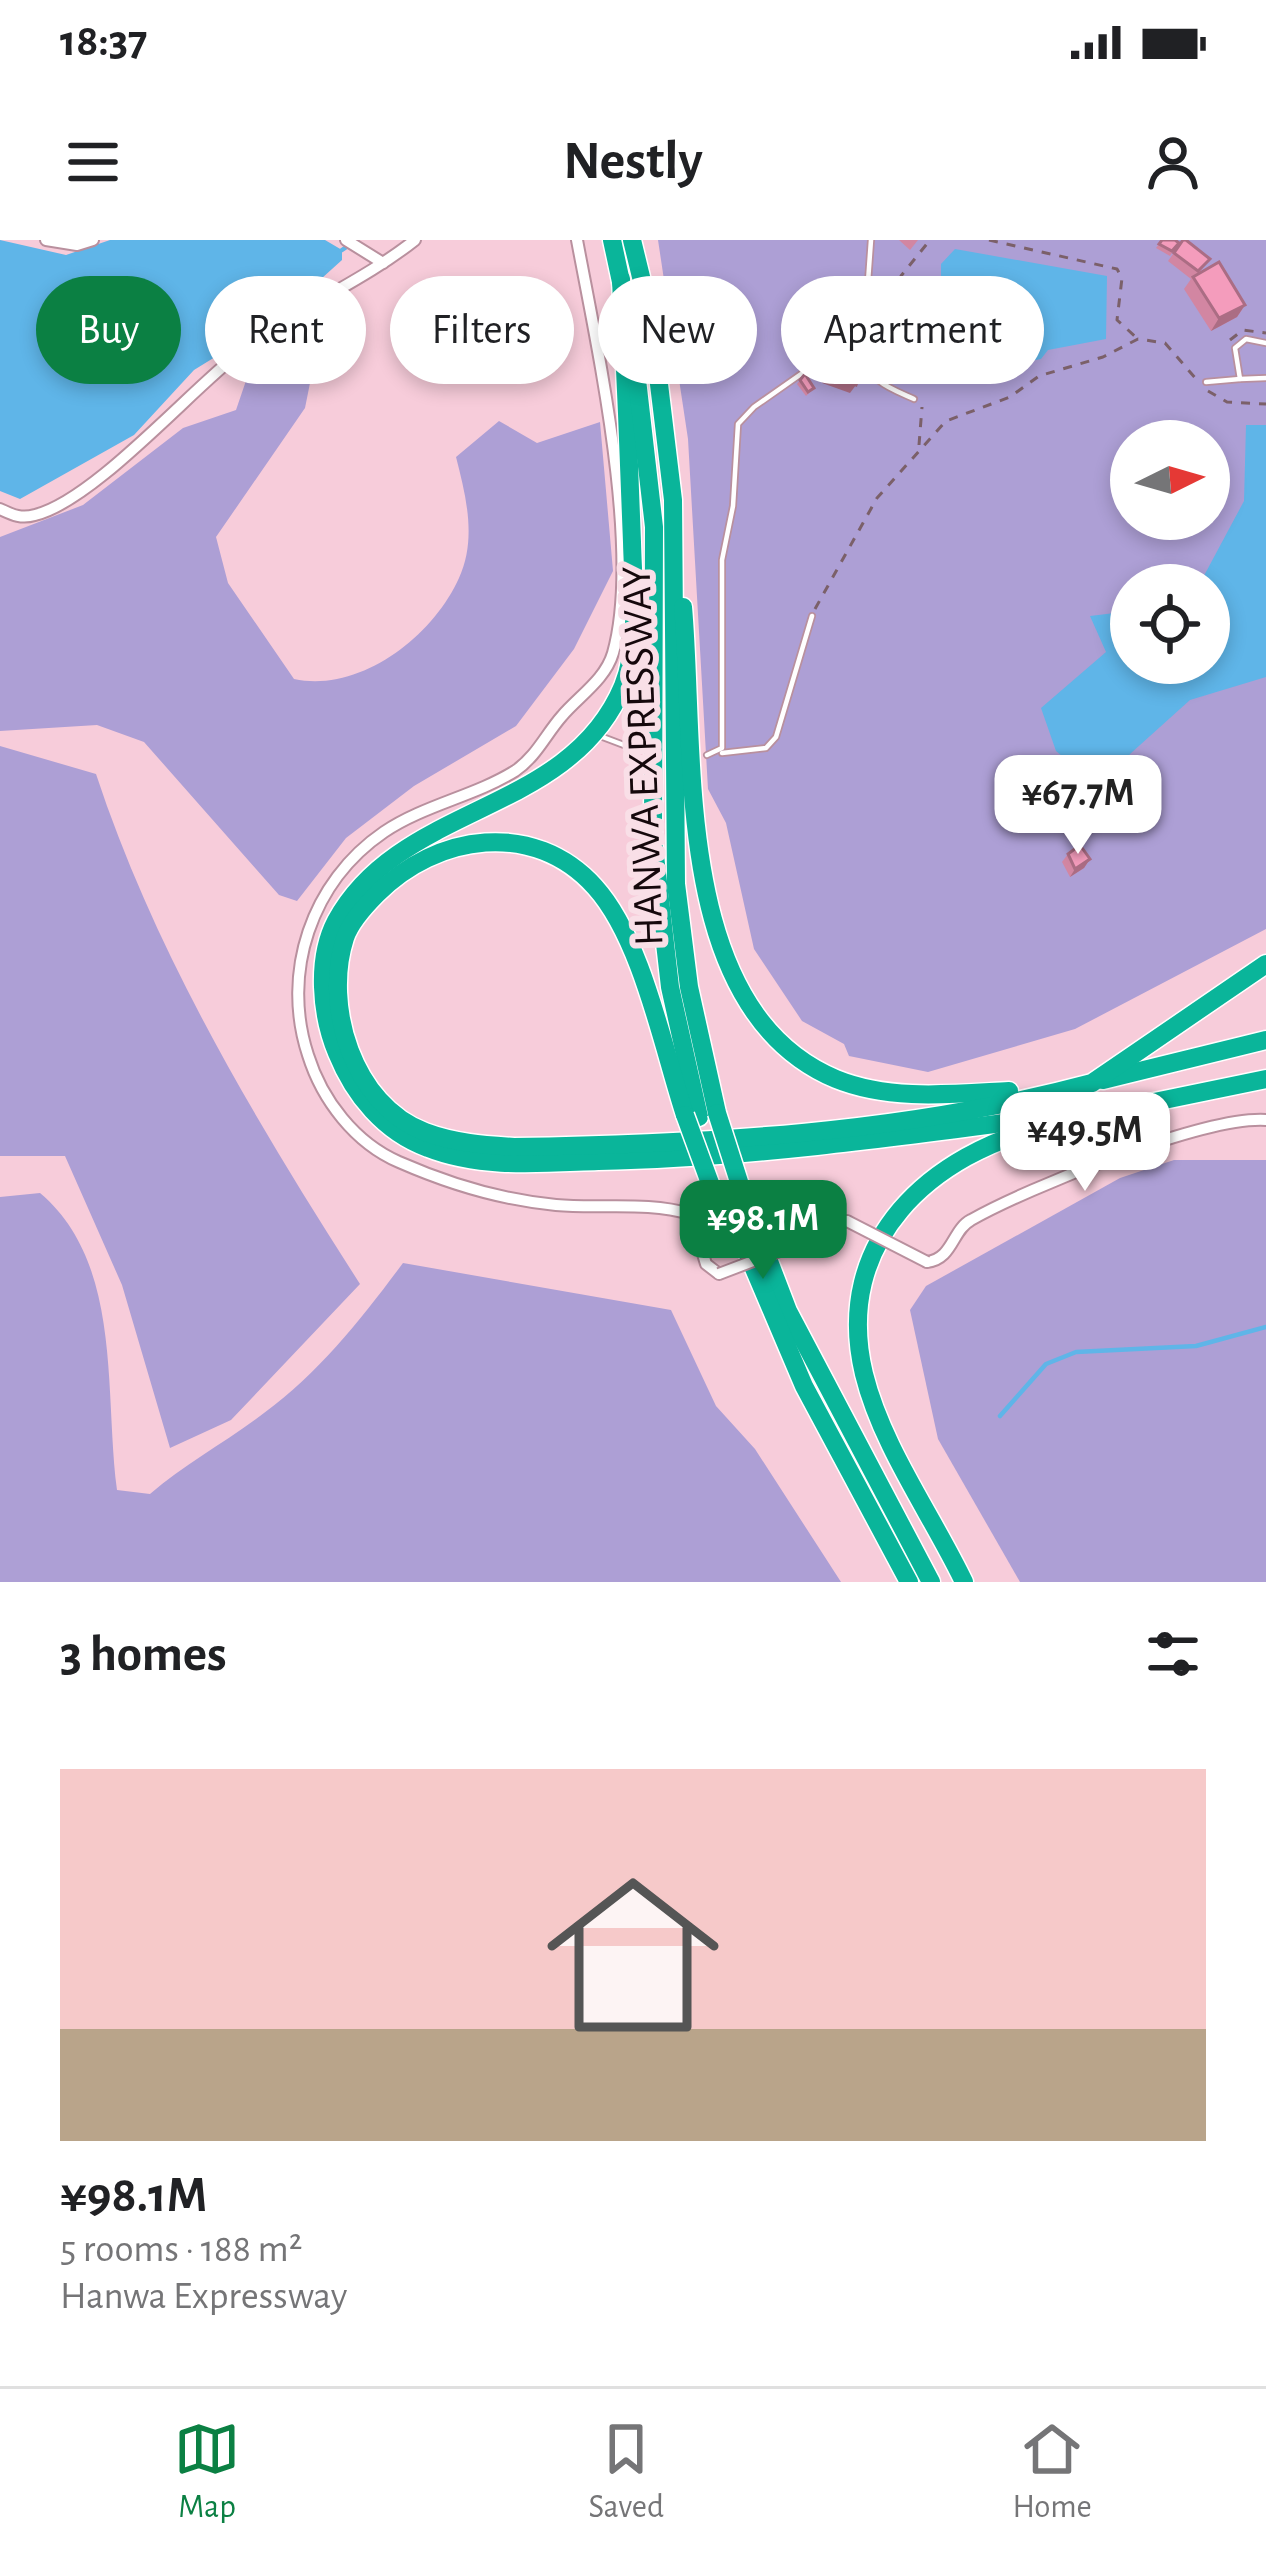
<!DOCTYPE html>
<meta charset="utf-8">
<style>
body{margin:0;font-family:"Alegreya Sans",sans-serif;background:#f6f6f6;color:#202124;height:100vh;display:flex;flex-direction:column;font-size:45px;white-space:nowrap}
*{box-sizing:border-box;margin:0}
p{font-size:39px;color:#757577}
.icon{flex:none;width:66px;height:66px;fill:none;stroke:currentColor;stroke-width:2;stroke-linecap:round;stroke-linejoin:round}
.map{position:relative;height:1342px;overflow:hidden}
.panel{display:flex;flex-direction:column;background:#fff;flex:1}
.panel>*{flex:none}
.hud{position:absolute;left:36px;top:36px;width:1194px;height:108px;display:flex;gap:24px}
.needle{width:78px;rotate:85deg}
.fabs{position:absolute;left:1110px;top:180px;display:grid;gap:24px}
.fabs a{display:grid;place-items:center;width:120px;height:120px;border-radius:50%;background:#fff;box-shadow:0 6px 18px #0003;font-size:60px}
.price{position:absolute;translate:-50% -102px;padding:0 27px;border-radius:24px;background:#fff;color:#222;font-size:39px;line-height:78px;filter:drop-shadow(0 3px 6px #0008)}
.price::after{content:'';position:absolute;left:50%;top:72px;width:36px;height:27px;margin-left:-18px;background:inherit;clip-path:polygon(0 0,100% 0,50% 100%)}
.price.current{background:#0b8043;color:#fff}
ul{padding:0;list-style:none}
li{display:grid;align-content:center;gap:24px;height:636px;padding:0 60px}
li+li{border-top:3px solid #e0e0e0}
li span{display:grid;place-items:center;height:372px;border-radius:0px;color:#555}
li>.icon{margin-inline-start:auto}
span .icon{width:216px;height:216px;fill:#fffc;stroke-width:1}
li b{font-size:51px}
h2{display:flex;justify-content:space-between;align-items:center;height:144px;padding:0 60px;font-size:51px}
.tag{padding:0 42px;border-radius:54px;background:#fff;box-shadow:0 6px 18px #0003;font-size:42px;line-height:108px}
.tag.current{background:#0b8043;color:#fff}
.status{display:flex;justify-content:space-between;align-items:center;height:84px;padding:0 60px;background:#fff;direction:ltr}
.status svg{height:33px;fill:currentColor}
header{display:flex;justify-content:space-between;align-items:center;height:156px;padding:0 60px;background:#fff;font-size:54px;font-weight:700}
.tabs{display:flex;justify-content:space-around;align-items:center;height:168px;border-top:3px solid #e0e0e0;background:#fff;font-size:33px;color:#757577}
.tabs a{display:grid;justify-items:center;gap:6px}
.tabs .current{color:#0b8043}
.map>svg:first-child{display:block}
</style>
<div class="status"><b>18:37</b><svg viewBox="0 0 49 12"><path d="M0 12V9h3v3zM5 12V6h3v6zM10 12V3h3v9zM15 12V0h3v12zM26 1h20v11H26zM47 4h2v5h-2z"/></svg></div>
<header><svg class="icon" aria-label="menu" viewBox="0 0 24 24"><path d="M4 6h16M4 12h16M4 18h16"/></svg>Nestly<svg class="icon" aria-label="person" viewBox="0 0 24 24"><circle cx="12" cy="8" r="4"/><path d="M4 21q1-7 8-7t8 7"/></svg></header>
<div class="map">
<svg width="1266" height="1342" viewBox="0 0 1266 1342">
<rect width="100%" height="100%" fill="#f7ccda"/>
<g fill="#ad9fd5" fill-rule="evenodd">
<path d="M658,0H1266V689L1075,789L928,832L849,816L844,804L802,781L754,709L726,583L708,549L688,199ZM1131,201H1209V279H1131ZM1131,345H1209V423H1131Z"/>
<path d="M274,113L297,121L311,138L305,168L216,297L228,343L294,439C359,453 432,398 459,338C477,299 466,256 456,217L499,181L537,203L600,182L613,331L574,409L516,486L414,546L346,598L297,661L279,655L144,502L97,485L0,491V297L83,265L183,188L236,170L251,126Z"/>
<path d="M0,506L96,534C156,716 257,883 360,1044L231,1180L170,1208L122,1045L65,916H0Z"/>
<polygon points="1174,920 1266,920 1266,1342 1020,1342 938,1199 910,1070 926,1046 1120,938"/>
<path d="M40,953C123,1023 104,1152 117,1250L150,1254C186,1223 226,1202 264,1173C320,1132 362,1078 403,1023L671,1070L716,1166L755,1209L841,1342H0V957Z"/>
</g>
<g fill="#5fb5e8">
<polygon points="0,0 66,15 110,0 325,0 342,10 342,20 301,57 288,51 266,59 241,101 194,130 134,195 20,259 0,251"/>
<polygon points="955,9 1107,36 1106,99 1048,110 1041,119 946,137 939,130 944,120 936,96 960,89 946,69 951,51 941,43 941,24"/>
<polygon points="1246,185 1266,185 1266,437 1190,460 1130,514 1104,552 1056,511 1041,468 1106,412 1090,376 1131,371 1131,423 1209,423 1209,345 1199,345 1244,261"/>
</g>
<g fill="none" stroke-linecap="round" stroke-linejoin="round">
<g stroke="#5fb5e8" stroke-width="4.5">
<polyline points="342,10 357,0"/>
<polyline points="1000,1176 1046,1124 1076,1112 1196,1106 1266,1087"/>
</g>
<defs>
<g id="lane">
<polyline points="1266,103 1246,99 1235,108 1240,139 1266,138"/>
<path d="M863,111C869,142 887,147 914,159"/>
<polyline points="1206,142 1240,139"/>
<polyline points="600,496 637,510"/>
<polyline points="722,513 766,508 776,497 812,376"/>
<polyline points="707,515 722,508 722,320 733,266 738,184 754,167 831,113 863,111 871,0"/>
</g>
<g id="street">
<polyline points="46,0 77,5 93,0"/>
<polyline points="346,0 383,23"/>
<path d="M577,0C597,107 642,310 613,413C605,440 579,456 562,476C546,494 536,517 515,531C475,556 424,565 384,592C311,642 281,733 308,815C322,860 355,903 399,922C449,944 503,960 556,965C602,969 646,961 691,974L706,1024L719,1034"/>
<path d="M0,269C13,275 21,279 35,275C95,260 192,148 244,109C297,68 362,42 415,0"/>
<polyline points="790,1007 847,981"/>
<path d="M927,1022C953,1019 952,990 971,980C1027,948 1205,876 1266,880"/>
</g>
<g id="highway">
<polyline points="612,0 623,51"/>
<polyline points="632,0 651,78 673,260 676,644 689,747 717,873"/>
<path d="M621,39C625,127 629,214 632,302C633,346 640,404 623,446C569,576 401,562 336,681C316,719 321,775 337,813C354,855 384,892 428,908C481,929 542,923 598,921C779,917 959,888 1139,865"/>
<polyline points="636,131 654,287 653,598 670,747 699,877"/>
<path d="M683,367C696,513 671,770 836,839C890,861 953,854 1009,851"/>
<polyline points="1103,840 1266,800"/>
<polyline points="1130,867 1266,839"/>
<path d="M685,875C663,808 642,699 595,647C534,579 436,594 377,654C366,665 350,683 345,698C323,766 353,865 425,892C454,903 484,905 514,907C707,904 905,893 1092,843L1266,724"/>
<polyline points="741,948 788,1071 931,1342"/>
<polyline points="721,951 804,1146 909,1342"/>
<path d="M964,1342C932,1275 882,1207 864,1134C832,1001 931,913 1050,885"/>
</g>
</defs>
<use href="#lane" stroke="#b9909e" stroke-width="8"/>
<use href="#street" stroke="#b9909e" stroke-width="14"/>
<use href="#highway" stroke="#fff" stroke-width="21"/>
<g stroke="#7b6069" stroke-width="3" stroke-dasharray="9 9" stroke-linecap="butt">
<polyline points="989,0 1117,29 1122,38 1117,80 1138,99"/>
<polyline points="1230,100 1243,90 1266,93"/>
<polyline points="874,108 901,36 930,0"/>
<polyline points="1208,151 1227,162 1266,164"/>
<polyline points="919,205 922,167"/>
<polyline points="815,369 877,258 946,181 1010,157 1039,136 1103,117 1138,99 1165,103 1197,140"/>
</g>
<use href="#lane" stroke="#fff" stroke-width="4.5"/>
<use href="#street" stroke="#fff" stroke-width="10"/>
<use href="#highway" stroke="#0ab59a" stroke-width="18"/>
<defs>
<g id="street-bridge">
<polyline points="847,981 927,1022"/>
<polyline points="719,1034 790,1007"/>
</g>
<g id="highway-bridge">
<polyline points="717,873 741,948"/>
<polyline points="685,875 714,954"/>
</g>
</defs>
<use href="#street-bridge" stroke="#b9909e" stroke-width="14" stroke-linecap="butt"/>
<use href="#highway-bridge" stroke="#fff" stroke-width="21" stroke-linecap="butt"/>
<use href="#street-bridge" stroke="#fff" stroke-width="10"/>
<use href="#highway-bridge" stroke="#0ab59a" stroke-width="18"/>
</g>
<g fill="#d286a2">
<polygon points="899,0 918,0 910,10"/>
<polygon points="1162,0 1179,3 1170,16 1156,8"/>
<polygon points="1183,0 1210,19 1198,34 1245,65 1237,77 1211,91 1184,49 1191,39 1168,21"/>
<polygon points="800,140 814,148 806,156 797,144"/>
<polygon points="1066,570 1096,570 1090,578 1068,592 1061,578"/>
<polygon points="1068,614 1090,619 1084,628 1070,637 1062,622"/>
</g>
<g fill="#ab6d84">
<polygon points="1245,65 1237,77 1211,91 1219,78"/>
<polygon points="828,134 856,145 850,153 822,143"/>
<polygon points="1096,570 1090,578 1068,592 1074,584"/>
<polygon points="1090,619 1084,628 1070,637 1075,629"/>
</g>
<g fill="#f49cbc" stroke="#ab6d84" stroke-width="3">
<polygon points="1162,0 1175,0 1179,3 1172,11 1159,4"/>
<polygon points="1183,0 1186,0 1210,19 1198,31 1174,13"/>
<polygon points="1219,22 1245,65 1219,78 1193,37"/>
<polygon points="836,112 864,124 856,145 828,134"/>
<polygon points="805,134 814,148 808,152 800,140"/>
<polygon points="1088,556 1096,570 1074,584 1066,570"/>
<polygon points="1080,605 1090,619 1075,629 1068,614"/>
</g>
<g text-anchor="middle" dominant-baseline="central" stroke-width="12" stroke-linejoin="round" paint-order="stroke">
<g font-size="42" fill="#15080c" stroke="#f9dfe7">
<text transform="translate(643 516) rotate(-92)">HANWA EXPRESSWAY</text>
</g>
</g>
</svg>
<div class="fabs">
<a><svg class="needle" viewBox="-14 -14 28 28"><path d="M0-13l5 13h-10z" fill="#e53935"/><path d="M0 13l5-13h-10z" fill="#757577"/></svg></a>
<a><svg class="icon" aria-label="locate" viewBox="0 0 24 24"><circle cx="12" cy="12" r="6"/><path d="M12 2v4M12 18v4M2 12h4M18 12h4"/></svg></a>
</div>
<b class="price" style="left:1078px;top:617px">¥67.7M</b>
<b class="price" style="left:1085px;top:954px">¥49.5M</b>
<b class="price current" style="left:763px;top:1042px">¥98.1M</b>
<div class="hud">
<a class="tag current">Buy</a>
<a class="tag">Rent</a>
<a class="tag">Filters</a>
<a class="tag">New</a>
<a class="tag">Apartment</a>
</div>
</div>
<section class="panel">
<h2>3 homes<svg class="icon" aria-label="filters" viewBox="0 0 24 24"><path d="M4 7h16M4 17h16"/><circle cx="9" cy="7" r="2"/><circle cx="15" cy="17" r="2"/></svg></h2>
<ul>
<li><span style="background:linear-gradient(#f6c9c9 70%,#b9a48a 0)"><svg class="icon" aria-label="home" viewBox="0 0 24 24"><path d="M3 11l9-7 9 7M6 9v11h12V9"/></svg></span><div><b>¥98.1M</b><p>5 rooms · 188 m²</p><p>Hanwa Expressway</p></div></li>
</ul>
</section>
<nav class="tabs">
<a class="current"><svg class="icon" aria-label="map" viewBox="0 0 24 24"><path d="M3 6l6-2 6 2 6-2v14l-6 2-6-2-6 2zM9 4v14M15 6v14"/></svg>Map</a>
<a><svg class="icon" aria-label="saved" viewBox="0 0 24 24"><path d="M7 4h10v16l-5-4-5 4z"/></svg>Saved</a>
<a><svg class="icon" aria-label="home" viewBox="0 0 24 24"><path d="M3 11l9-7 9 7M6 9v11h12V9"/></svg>Home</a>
</nav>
